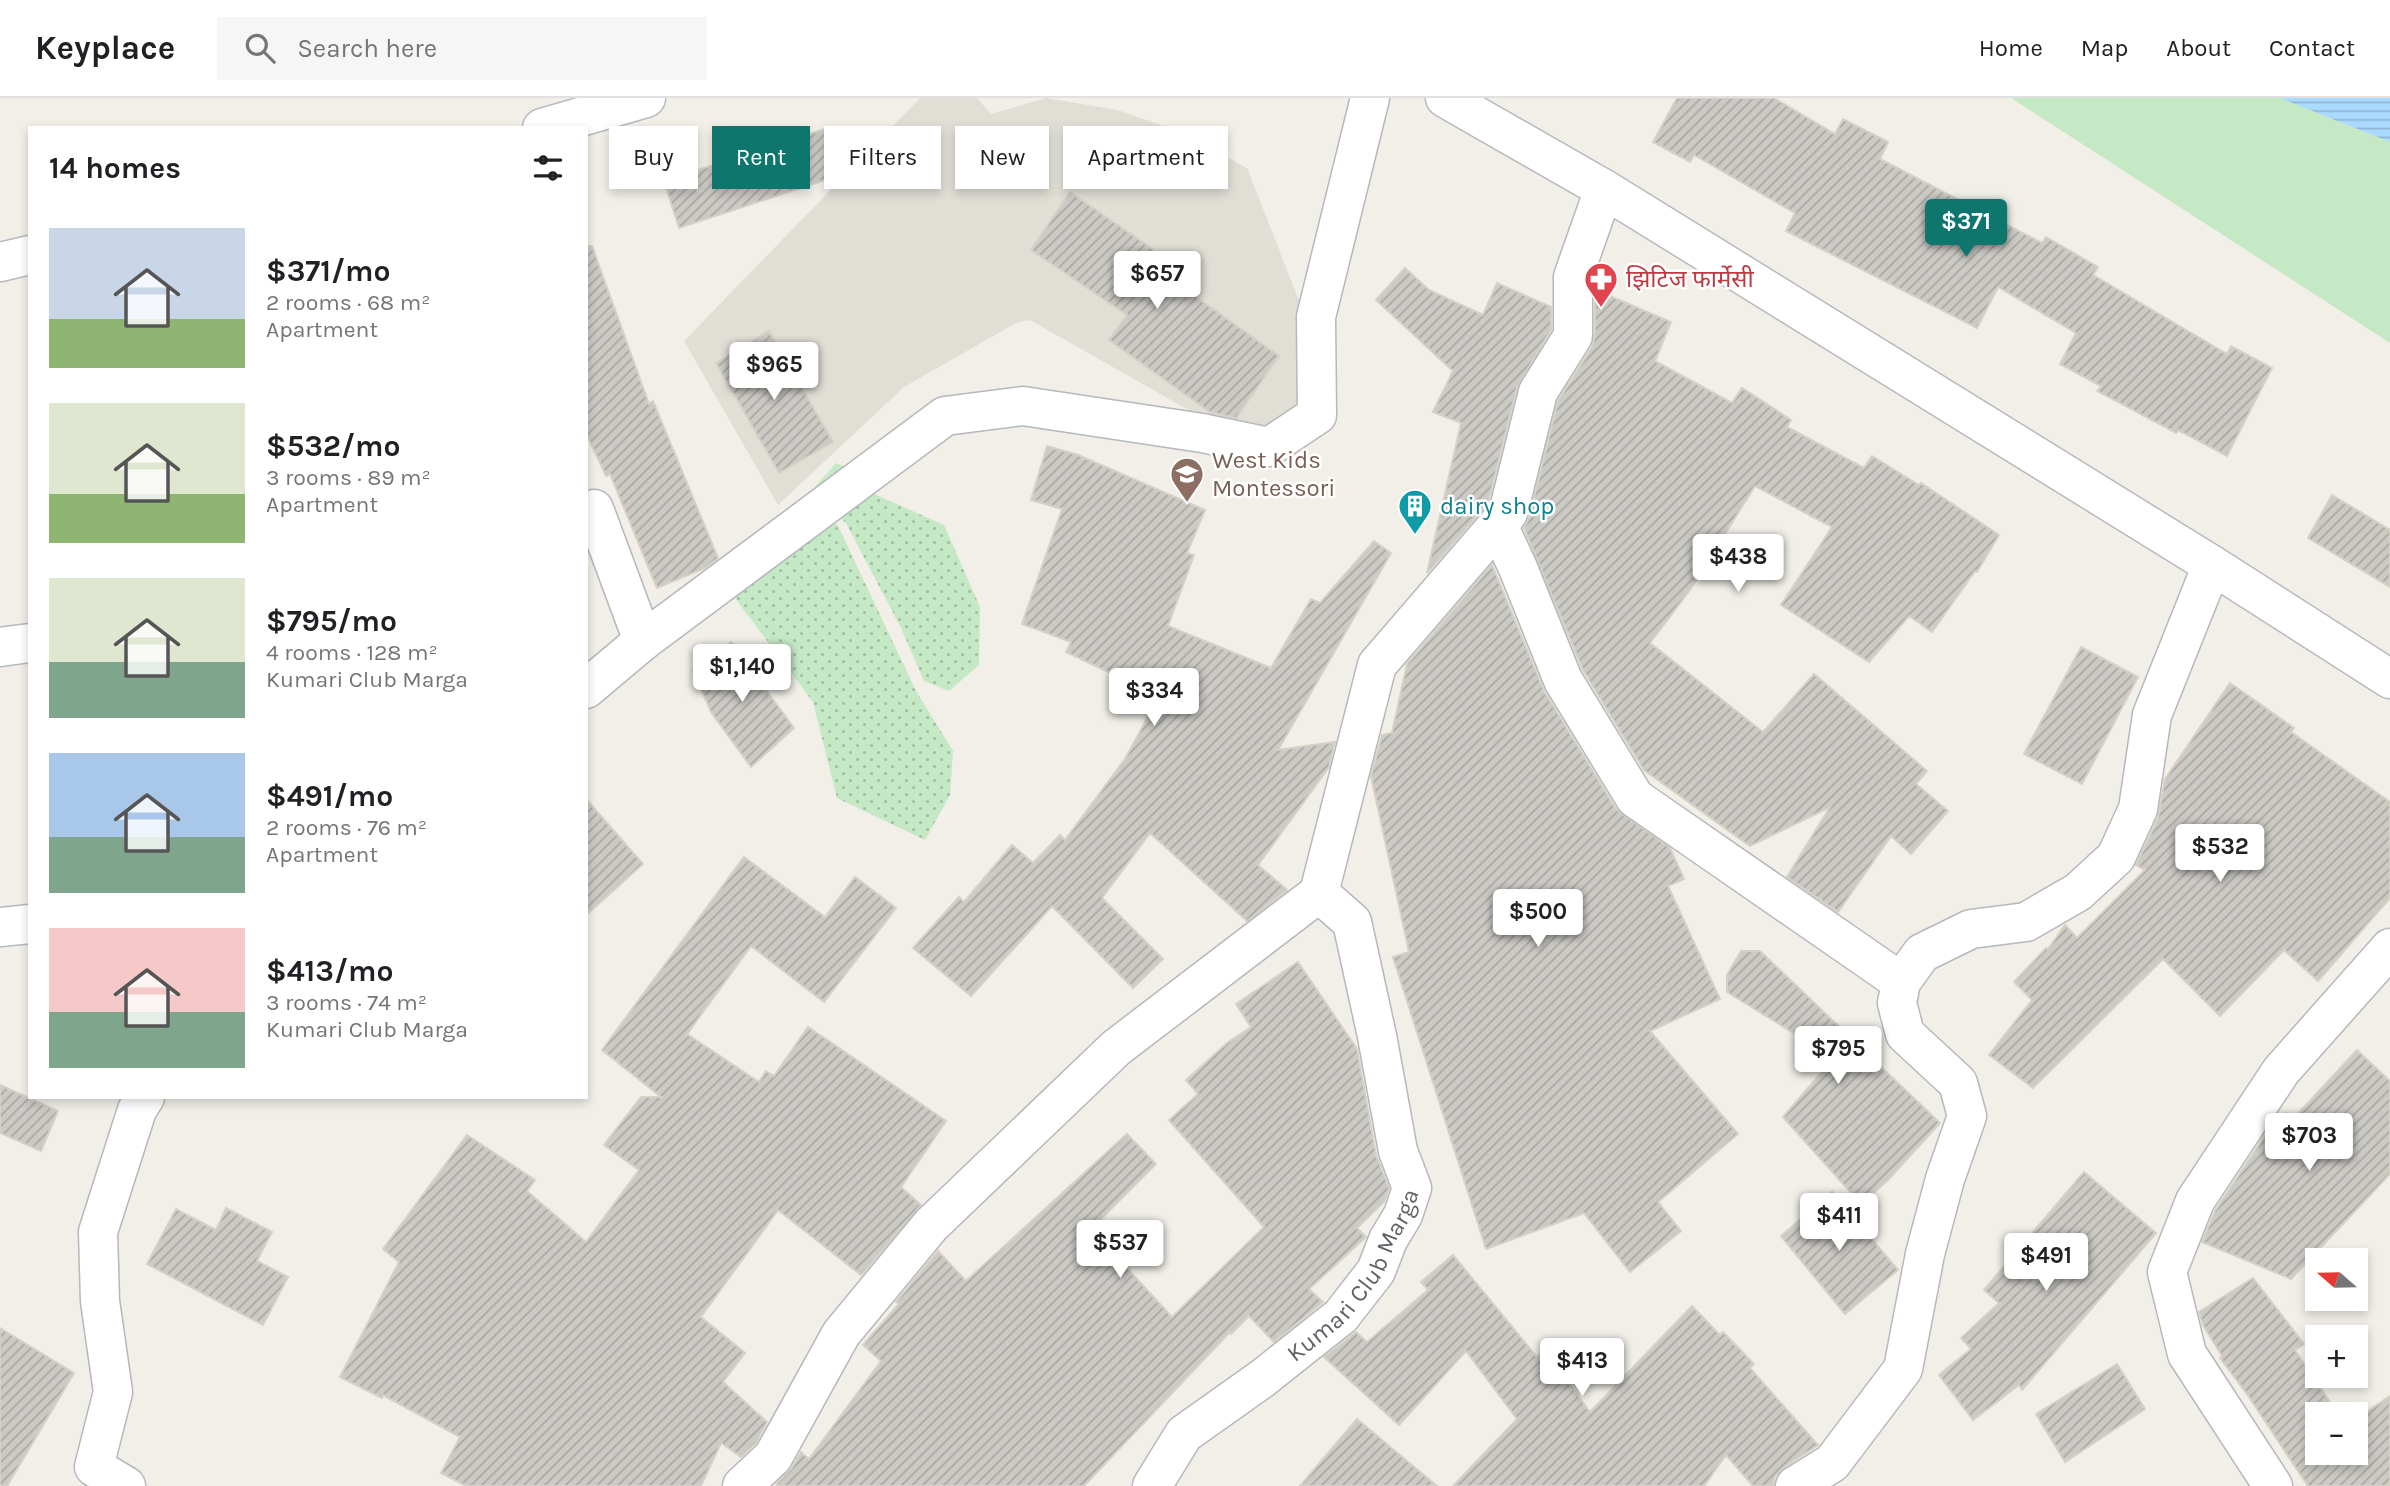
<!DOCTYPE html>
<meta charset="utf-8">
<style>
body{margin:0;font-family:Karla,"Noto Sans Devanagari",sans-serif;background:#f6f6f6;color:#202124;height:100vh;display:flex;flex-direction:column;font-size:26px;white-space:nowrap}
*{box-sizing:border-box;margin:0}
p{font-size:23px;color:#757577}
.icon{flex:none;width:38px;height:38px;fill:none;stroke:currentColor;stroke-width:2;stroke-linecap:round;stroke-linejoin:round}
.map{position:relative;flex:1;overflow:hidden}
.details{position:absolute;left:28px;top:28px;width:560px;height:973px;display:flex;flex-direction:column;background:#fff;border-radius:0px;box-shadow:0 4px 10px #0003}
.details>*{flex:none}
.banner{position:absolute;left:609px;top:28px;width:665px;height:63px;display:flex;gap:14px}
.needle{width:46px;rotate:290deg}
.fabs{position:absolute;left:2305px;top:1150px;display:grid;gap:14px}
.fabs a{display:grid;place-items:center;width:63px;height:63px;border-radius:0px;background:#fff;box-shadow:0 4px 10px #0003;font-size:35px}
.price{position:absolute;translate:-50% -60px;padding:0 16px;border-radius:7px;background:#fff;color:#222;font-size:23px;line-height:46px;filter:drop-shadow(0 2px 4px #0008)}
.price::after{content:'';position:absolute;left:50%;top:42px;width:21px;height:16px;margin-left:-10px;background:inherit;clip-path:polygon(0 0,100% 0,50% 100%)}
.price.on{background:#0f766e;color:#fff}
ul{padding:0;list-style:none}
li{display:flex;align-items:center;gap:21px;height:175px;padding:0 21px}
li span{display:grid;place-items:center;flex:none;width:196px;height:140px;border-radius:0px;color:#555}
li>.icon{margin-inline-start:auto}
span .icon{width:84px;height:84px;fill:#fffc;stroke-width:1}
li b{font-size:30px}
h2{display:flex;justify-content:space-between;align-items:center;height:84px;padding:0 21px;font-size:30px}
.chip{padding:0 24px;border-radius:0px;background:#fff;box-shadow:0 4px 10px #0003;font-size:24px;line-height:63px}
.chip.on{background:#0f766e;color:#fff}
header{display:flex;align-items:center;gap:42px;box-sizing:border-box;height:98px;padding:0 35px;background:#fff;border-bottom:2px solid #e0e0e0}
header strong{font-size:33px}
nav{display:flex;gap:38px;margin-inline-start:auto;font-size:24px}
.search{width:490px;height:63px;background:#f6f6f6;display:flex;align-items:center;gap:18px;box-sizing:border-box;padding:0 24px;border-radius:0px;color:#757577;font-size:26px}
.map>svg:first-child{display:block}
</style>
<header>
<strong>Keyplace</strong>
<div class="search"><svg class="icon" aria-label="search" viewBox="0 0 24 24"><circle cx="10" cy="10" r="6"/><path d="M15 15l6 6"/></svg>Search here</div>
<nav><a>Home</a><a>Map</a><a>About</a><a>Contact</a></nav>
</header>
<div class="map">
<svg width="2390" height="1388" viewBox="0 0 2390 1388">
<defs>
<pattern id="park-dots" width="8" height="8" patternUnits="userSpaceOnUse" patternTransform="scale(1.75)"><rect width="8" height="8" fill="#c5e8c5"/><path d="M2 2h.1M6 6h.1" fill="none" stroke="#a3c0a4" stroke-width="1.8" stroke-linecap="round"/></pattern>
<pattern id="water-rules" width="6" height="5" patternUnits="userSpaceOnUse" patternTransform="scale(1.75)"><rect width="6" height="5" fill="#aadaff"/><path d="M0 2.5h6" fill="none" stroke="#8eb4d2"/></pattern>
<pattern id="building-hatch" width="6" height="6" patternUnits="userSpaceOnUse" patternTransform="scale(1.75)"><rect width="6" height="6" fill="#cccac5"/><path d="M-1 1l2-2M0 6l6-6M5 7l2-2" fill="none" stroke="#a9a8a4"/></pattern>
</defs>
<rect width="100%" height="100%" fill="#f1efe8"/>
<polygon fill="#e1ded6" points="920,0 977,0 991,16 1046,0 1118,12 1180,34 1247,70 1300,205 1305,311 1268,340 1213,326 1030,222 1016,225 904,289 778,407 684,243"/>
<polygon fill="#c5e8c5" points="2011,0 2280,0 2390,44 2390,245"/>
<g fill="url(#park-dots)">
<polygon points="836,365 863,378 872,395 944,427 980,509 979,567 949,593 924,583 901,530 847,427 815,389"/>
<polygon points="809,395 838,428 916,593 953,653 950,697 925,742 837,700 813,604 723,484"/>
</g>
<polygon fill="url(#water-rules)" points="2280,0 2390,0 2390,44"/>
<g fill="url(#building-hatch)" stroke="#d6d1c6" stroke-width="2">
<polygon points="1677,0 1774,0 1835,36 1843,21 1888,44 1880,61 2042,145 2046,139 2098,169 2093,177 2227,256 2231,248 2272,270 2227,358 2178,332 2176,335 2097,293 2101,288 2060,266 2076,235 1998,189 1977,230 1786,133 1795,115 1694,57 1690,64 1653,44"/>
<polygon points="825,31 840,77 679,130 664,83"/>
<polygon points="1070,94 1154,152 1146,163 1279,258 1236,320 1210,314 1109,242 1127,217 1031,152"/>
<polygon points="586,148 592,148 649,306 653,303 718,460 705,470 657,490 610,376 606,378 586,335"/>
<polygon points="1405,170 1429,192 1483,217 1497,185 1551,209 1551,232 1517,289 1488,405 1427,475 1461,325 1433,314 1453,273 1376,202"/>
<polygon points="1598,193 1671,224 1655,263 1732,305 1742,290 1791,322 1787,329 1864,370 1872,358 1919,387 1921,385 1999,437 1977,474 1975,473 1932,534 1909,518 1869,564 1781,507 1832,429 1755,388 1690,492 1650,545 1763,634 1814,576 1927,673 1916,686 1948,713 1911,756 1891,738 1838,814 1787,779 1830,709 1750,748 1644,672 1583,572 1524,430 1529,420 1558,303 1592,249 1595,238 1595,199"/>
<polygon points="769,233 833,344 779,375 716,265"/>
<polygon points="1047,348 1078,357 1205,412 1187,455 1194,457 1168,528 1271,570 1311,501 1320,505 1374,443 1391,455 1278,652 1335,644 1329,669 1258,767 1287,792 1247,823 1150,735 1102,800 1163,861 1133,890 1052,808 971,898 913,850 959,799 964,804 1012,747 1033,765 1060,737 1065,742 1125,661 1159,598 1066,554 1071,544 1022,526 1062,411 1031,402"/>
<polygon points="2332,397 2390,432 2390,489 2308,440"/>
<polygon points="1492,467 1544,593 1616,711 1670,750 1684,781 1668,788 1720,901 1650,933 1738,1036 1658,1104 1681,1133 1630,1174 1584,1115 1486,1151 1393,859 1409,854 1371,678 1382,637 1392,635 1407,566"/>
<polygon points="731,544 794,630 751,669 711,614 693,573"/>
<polygon points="2081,549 2138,579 2082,686 2024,656"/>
<polygon points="2230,585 2294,630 2291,634 2390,704 2390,800 2318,883 2284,852 2220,918 2163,861 2033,990 1989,957 2032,902 2014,884 2046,850 2048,851 2065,827 2077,840 2145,772 2136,767 2158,720 2165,681"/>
<polygon points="586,701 643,766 586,817"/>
<polygon points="744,759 825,819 855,779 896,810 824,904 751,848 687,936 759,984 766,973 774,978 808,929 946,1023 901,1089 921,1107 861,1177 778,1112 701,1219 745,1255 723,1284 767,1324 756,1345 741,1359 721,1345 701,1388 466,1388 441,1375 460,1339 383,1297 382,1300 340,1279 399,1164 383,1151 467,1037 535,1082 527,1093 586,1144 639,1072 604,1047 641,999 661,999 602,952"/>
<polygon points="1741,853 1760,853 1940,1025 1888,1082 1861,1106 1783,1019 1834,960 1727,894 1727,877"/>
<polygon points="1298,864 1357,951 1376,1057 1389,1090 1384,1104 1357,1130 1366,1139 1309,1191 1323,1204 1274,1244 1249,1218 1231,1236 1230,1234 1084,1388 779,1388 776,1386 792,1370 801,1354 809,1361 881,1263 863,1247 899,1206 896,1204 938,1153 966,1183 1127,1036 1156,1066 1091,1131 1172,1219 1264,1129 1169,1022 1198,996 1186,982 1227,945 1251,929 1236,906"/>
<polygon points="2357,952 2390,983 2390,1076 2291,1181 2202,1144 2215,1113 2264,1039 2286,1015 2293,1021"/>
<polygon points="0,987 58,1013 41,1053 0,1035"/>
<polygon points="2084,1074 2156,1135 2022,1292 2019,1287 1973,1322 1939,1277 1971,1251 1961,1240 1999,1205 1984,1192"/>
<polygon points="1832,1094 1898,1172 1845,1216 1781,1138"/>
<polygon points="226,1110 272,1134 257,1163 288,1179 263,1227 147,1166 176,1111 216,1132"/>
<polygon points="1453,1157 1537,1259 1545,1252 1590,1314 1692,1208 1720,1237 1723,1234 1754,1266 1750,1270 1818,1347 1783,1370 1775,1378 1773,1388 1753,1388 1726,1357 1704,1388 1453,1388 1517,1321 1466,1253 1399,1327 1324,1259 1356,1234 1367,1244 1428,1192 1421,1184"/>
<polygon points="2253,1180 2304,1246 2295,1252 2338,1316 2317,1316 2317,1354 2356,1354 2356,1321 2390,1298 2390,1388 2308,1388 2247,1296 2220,1260 2222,1258 2203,1227 2199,1214"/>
<polygon points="0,1230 74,1275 7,1388 0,1388"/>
<polygon points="2117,1266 2145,1311 2065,1364 2036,1316"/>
<polygon points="1357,1321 1437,1388 1300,1388"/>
</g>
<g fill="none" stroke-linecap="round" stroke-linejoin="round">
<defs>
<g id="minor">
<polyline points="594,411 643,543"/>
<polyline points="1498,427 1518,470 1563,582 1635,700 1901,884"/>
<polyline points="0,549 30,545"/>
<polyline points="586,591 643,543 945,318 1023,308 1202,335 1269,349 1317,317 1316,219 1370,0"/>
<polyline points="0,829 30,826"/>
<polyline points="126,1388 94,1369 113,1294 100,1203 98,1134 137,1012 145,999"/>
<polyline points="742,1388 773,1359 841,1236 931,1127 1116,950 1319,795 1377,567 1508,415 1538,294 1573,238 1573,179 1604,91"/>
<path id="s1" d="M1152,1388L1184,1336L1263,1280L1341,1218L1376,1173L1388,1142L1403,1117L1412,1090L1398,1053L1377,938L1352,824L1319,795"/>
<polyline points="1795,1388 1832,1365 1903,1271 1925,1156 1945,1081 1967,1018 1958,985 1905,936 1897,905 1901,884 1922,855 1971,831 2026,824 2078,794 2116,759 2138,711 2152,617 2212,467"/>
<polyline points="2273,1388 2187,1256 2167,1174 2195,1103 2281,973 2390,850"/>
</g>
<g id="secondary">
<polyline points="1445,0 1604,91 2212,467 2390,581"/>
<polyline points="542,30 646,0"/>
<polyline points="0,164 30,157"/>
</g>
</defs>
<use href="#minor" stroke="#b5b8bc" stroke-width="41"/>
<use href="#secondary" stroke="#b6babf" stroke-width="41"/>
<use href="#minor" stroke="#fff" stroke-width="38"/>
<use href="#secondary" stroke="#fff" stroke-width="38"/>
</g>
<defs>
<symbol id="pharmacy-pin" viewBox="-11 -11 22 30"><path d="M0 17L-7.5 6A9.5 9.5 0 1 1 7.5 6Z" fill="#e0444e" stroke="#fff"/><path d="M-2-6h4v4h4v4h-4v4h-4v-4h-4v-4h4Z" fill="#fff"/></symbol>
<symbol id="school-pin" viewBox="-11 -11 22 30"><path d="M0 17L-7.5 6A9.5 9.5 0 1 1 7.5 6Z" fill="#8d6e63" stroke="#fff"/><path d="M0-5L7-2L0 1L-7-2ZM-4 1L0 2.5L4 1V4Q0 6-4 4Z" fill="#fff"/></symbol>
<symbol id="building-pin" viewBox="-11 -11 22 30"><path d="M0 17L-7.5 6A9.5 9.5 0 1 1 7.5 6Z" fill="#0f9aa8" stroke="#fff"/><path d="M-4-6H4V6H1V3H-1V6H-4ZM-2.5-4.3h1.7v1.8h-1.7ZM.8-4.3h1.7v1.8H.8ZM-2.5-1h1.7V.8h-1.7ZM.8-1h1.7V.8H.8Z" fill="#fff"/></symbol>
</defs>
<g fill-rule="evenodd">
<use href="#pharmacy-pin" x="1582" y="162" width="38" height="52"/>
<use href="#school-pin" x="1168" y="357" width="38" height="52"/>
<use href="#building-pin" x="1396" y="389" width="38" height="52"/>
</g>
<g text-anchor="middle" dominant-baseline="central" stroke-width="5" stroke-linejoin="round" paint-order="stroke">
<g font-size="24" fill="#be3a42" stroke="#fff" text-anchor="start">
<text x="1626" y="181">झिटिज फार्मेसी</text>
</g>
<g font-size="24" fill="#785e54" stroke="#fff" text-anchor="start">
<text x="1212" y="362">West Kids<tspan x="1212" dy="28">Montessori</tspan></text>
</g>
<g font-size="24" fill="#0d838f" stroke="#fff" text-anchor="start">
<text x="1440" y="408">dairy shop</text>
</g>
<g font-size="24" fill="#5f6368" stroke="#fff">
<text stroke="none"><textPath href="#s1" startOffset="298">Kumari Club Marga</textPath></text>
</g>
</g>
</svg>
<div class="fabs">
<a><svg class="needle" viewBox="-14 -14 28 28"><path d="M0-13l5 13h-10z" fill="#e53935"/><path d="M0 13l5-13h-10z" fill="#757577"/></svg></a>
<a>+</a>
<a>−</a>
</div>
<b class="price on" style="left:1966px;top:161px">$371</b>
<b class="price" style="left:1157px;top:213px">$657</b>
<b class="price" style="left:774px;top:304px">$965</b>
<b class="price" style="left:1738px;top:496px">$438</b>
<b class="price" style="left:742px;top:606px">$1,140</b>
<b class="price" style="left:1154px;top:630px">$334</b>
<b class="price" style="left:2220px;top:786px">$532</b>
<b class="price" style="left:1538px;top:851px">$500</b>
<b class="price" style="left:1838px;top:988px">$795</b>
<b class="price" style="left:2309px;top:1075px">$703</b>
<b class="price" style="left:1839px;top:1155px">$411</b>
<b class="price" style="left:1120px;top:1182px">$537</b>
<b class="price" style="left:2046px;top:1195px">$491</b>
<b class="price" style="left:1582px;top:1300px">$413</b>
<div class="banner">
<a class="chip">Buy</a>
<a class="chip on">Rent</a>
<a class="chip">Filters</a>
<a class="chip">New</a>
<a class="chip">Apartment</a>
</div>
<section class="details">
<h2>14 homes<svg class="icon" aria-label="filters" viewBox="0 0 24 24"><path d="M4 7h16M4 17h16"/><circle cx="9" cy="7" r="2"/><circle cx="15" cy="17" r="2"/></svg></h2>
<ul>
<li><span style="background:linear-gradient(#c9d6e8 65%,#8fb573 0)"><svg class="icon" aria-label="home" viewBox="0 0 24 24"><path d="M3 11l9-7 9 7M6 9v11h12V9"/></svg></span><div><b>$371/mo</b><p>2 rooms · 68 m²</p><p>Apartment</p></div></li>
<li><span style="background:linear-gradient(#dfe7d0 65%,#8fb573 0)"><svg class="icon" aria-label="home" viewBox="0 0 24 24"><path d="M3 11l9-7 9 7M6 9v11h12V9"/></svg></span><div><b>$532/mo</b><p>3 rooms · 89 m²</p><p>Apartment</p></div></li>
<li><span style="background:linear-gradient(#dfe7d0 60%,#7fa58c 0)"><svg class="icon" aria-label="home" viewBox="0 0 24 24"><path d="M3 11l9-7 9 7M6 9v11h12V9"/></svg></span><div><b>$795/mo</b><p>4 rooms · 128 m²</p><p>Kumari Club Marga</p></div></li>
<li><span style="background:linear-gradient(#a9c7e8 60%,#7fa58c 0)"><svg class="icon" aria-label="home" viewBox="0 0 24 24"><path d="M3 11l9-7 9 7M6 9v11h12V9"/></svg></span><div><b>$491/mo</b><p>2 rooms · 76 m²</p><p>Apartment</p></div></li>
<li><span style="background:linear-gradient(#f6c9c9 60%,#7fa58c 0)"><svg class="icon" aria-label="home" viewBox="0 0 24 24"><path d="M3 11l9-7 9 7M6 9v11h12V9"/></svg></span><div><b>$413/mo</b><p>3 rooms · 74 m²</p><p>Kumari Club Marga</p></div></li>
</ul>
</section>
</div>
